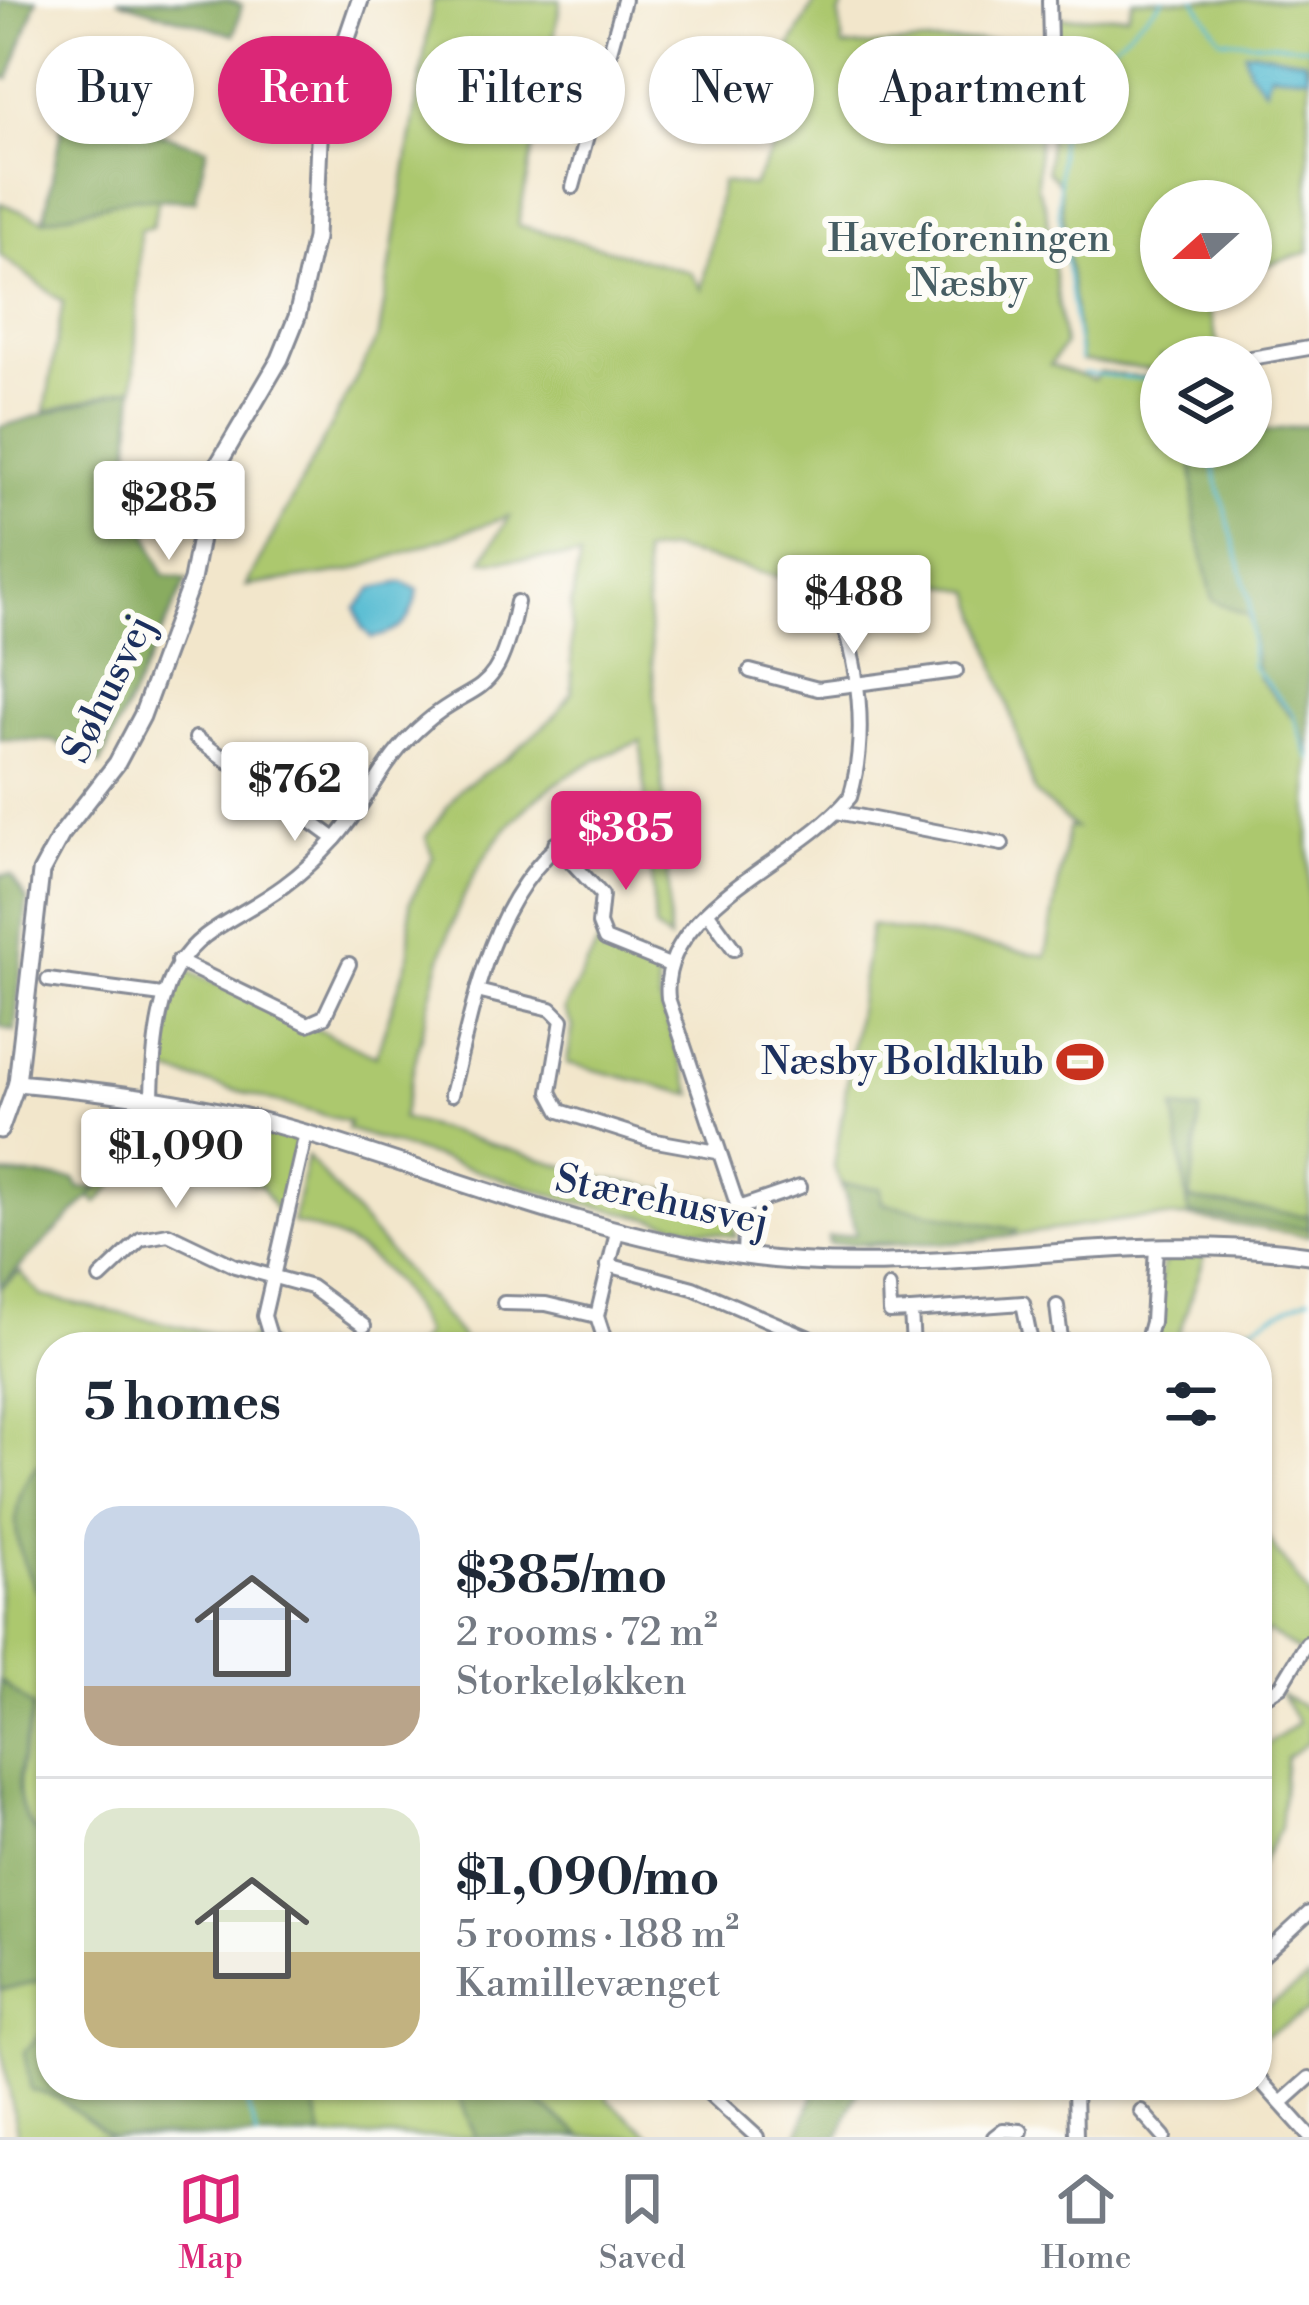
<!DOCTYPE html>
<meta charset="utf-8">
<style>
body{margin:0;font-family:"Libre Bodoni",serif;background:#f2f2f3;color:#1f2937;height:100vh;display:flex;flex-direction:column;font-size:45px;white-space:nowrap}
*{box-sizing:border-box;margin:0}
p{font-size:39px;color:#747a83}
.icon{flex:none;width:66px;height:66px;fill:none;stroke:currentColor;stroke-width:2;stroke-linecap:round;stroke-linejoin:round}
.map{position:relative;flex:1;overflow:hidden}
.drawer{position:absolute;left:36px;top:1332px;width:1236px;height:768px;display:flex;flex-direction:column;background:#fff;border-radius:48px;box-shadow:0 3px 9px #0004}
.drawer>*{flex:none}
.top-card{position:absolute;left:36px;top:36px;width:1239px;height:108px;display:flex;gap:24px}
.needle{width:78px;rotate:249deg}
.buttons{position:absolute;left:1140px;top:180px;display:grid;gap:24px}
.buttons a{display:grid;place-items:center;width:132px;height:132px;border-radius:50%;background:#fff;box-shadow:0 3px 9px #0004;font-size:60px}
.price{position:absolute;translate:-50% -102px;padding:0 27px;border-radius:12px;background:#fff;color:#222;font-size:39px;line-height:78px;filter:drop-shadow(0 3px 6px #0008)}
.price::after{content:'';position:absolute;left:50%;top:72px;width:36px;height:27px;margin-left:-18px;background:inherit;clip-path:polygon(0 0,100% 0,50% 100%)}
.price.active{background:#db2777;color:#fff}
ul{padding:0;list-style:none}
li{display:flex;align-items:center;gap:36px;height:300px;padding:0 48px}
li+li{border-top:3px solid #e0e1e3}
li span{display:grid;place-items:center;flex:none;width:336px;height:240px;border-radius:36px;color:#555}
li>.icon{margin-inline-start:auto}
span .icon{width:144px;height:144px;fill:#fffc;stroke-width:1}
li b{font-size:51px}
h2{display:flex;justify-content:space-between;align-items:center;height:144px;padding:0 48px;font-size:51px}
.pill{padding:0 42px;border-radius:54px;background:#fff;box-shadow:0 3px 9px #0004;font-size:42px;line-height:108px}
.pill.active{background:#db2777;color:#fff}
.tabs{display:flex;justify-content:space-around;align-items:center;height:168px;border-top:3px solid #e0e1e3;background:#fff;font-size:33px;color:#747a83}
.tabs a{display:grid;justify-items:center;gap:6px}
.tabs .active{color:#db2777}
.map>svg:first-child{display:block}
</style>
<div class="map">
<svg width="1309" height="2137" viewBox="0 0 1309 2137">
<rect width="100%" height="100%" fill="#fdfcf7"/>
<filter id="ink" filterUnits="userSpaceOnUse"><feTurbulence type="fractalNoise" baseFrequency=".00833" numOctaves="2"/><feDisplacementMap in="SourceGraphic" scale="24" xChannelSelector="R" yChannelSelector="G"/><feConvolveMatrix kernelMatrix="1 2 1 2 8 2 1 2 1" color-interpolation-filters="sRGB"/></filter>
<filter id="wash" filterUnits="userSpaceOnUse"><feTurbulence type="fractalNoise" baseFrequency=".004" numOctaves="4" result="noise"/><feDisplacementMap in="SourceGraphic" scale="48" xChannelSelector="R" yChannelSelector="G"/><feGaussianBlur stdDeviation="2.7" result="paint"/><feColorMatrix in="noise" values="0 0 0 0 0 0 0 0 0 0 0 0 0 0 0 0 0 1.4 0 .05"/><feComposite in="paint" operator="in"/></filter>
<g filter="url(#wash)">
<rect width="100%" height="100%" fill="#f2e6cb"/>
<g fill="#acc86e" stroke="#647c66" stroke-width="3">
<path d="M433,0H561L518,225L690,272L702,289L722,182L753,186L779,137L755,110L816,0H846L839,15L843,47L1042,38L1037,186L1046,209L1064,345L1050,365L1094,380L1100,372L1161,379V447H1195L1192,454L1249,615L1258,677L1296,721L1309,755V1236L1187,1217L1136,1218L976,1241L865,1246L834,1167L871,925L1046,956L1068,828H1075L1035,793L973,592L904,574L848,595L670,549L643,553L668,850L669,940L655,928L641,741C452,809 444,946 402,1118L604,1178L726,1201L736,1237L568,1200L347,1129L349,1122L160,1070L170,1001L181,968L376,1056L409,955L410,902L433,857L426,837L461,788L511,755L555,716L572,692L571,606L580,557L482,561L509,516L351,571L246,586L379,335Z"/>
<polygon points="1133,0 1309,0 1309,71 1254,51 1264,82 1270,73 1309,76 1309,252 1251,270 1251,201 1161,201 1161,291 1204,291 1221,357 1161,357 1161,371 1081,361 1059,183 1047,171 1057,18 1128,15"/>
<polygon points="132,198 159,199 152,227 140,230 134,387 45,412 63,302 0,255 0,203 44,220"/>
<polygon points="598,943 655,964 660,1003 693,1095 567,1063 573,1026 564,1010"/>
<polygon points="150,1105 294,1137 298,1145 281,1219 261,1186 144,1152 97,1203 91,1197 153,1130 138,1115"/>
<path d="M307,1156L470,1347H413L425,1334C394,1268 362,1240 293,1223Z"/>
<polygon points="1205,1256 1179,1333 1183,1347 1149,1347 1162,1267 1169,1257"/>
<path d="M20,1272L41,1296L246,1341L261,1331L270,1344L51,1347V1796L40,1835C3,1804 25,1750 33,1708L0,1680V1287Z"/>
<polygon points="1257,1523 1309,1595 1309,1658 1267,1631 1257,1646"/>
<polygon points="1281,1694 1309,1710 1309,1742 1286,1757 1280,1828 1257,1871 1257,1752 1298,1723"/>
<polygon points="51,1978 51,2024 24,2053 58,2098 111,2137 18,2137 0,2040 0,1990"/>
<polygon points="1309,1978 1309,2011 1257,2040 1257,2014"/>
<polygon points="311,2085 454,2085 476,2137 322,2137"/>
<polygon points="516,2085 605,2085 608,2100 653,2137 583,2137"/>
</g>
<g fill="#89ac61" stroke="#526e60" stroke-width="3">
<polygon points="0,0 37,0 9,79 0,76"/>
<polygon points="117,0 225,0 242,5 234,35"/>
<polygon points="66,104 207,148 195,201 132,198 44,220"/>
<polygon points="134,387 128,484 164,575 187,579 100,765 53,741 0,739 0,427"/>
<polygon points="1309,425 1309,755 1296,721 1258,677 1249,616 1213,600 1195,522 1192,454 1195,447 1251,447 1251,433"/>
<polygon points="0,875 11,875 27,900 15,1031 0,1027"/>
<polygon points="1174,1108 1200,1111 1190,1200 1309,1216 1309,1229 1189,1214"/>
<polygon points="0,1174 74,1179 79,1188 99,1188 0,1287"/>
<polygon points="842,1184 881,1188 882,1203 1017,1230 1012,1236 954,1243 829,1244 828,1237 856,1234"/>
<path d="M37,1465L51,1468L47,1562L51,1610C17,1567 0,1510 37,1465Z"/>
<path d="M0,1680L33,1708C25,1749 3,1804 39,1834L51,1796V1914L46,1920L51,1931V1978L0,1990Z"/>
<polygon points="51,2024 51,2085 311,2085 322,2137 111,2137 58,2098 31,2090 24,2052"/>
<polygon points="454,2085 516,2085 583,2137 476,2137"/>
<polygon points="817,2085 860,2085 839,2137 797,2137"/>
</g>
<g fill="#55bbd2" stroke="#387598" stroke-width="3">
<polygon points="1254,51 1304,60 1309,76 1270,73 1265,89 1249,70 1245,52"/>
<path d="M403,582L418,590C411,621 403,631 372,638L362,628L356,608L373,588Z"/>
</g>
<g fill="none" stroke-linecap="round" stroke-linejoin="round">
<g stroke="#55bbd2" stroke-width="3">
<polyline points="1195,0 1221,39 1309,47"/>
<polyline points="1080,360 1059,212 1060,93 1163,0"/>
<polyline points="1083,373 1161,381"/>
<polyline points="1208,447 1250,601 1252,666 1293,714 1309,759"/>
<polyline points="1210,1347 1309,1297"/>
<polyline points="257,2137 242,2088 277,2085"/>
</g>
</g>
</g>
<g filter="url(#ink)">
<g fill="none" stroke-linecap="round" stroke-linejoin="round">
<defs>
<g id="minor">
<polyline points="1049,0 1050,43"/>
<polyline points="573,187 624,0"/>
<polyline points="1251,358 1309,348"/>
<polyline points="750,671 818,689 956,671"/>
<polyline points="196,738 335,839"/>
<polyline points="837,812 1002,844"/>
<polyline points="555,844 602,895 599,924 605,939 667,964"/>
<polyline points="708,913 734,949"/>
<polyline points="178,961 308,1024 324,1017 349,964"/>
<polyline points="48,980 162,995"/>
<polyline points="477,991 551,1009 562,1020 550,1092 560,1111 651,1140 717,1152"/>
<path d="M451,1095C482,970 494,873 614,803"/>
<path d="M152,1096C157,893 231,955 334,840C363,809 380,767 410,737C474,672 495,714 517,602"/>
<polyline points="738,1208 800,1187"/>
<path d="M744,1256L745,1228L668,998C658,907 799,861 850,797C868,738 860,659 834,603"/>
<polyline points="608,1265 693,1288 830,1347"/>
<polyline points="100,1278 141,1239 168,1234 235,1266 311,1287 364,1326"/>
<polyline points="889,1287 890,1312 911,1311"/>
<polyline points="504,1303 546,1304 597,1316"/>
<polyline points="1057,1306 1062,1347"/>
<polyline points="284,1347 270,1336 264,1316 306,1133"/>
<polyline points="607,1347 597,1316 617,1232"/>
<polyline points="913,1347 911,1311 1023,1303 1032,1347"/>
<polyline points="1145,1347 1152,1322 1156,1247"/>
<polyline points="1257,1701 1281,1686 1307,1643"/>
<polyline points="1257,1961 1309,1913"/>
<polyline points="1257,2077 1309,2135"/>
<polyline points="700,2085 757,2137"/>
<polyline points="1075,2085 1076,2137"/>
<polyline points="1281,2103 1309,2078"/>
<polyline points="1141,2111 1164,2137"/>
<polyline points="994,2137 1003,2130 1021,2131"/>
</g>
<g id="tertiary">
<path d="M17,1083C115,1092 208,1104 302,1132C448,1175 587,1233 738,1255C929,1284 1119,1226 1309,1255"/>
<polyline points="0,1130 17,1083 41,872 61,835 117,763 142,716 192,580 212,475 280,359 297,317 315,238 320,117 360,0"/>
</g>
</defs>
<use href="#minor" stroke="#868a94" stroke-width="18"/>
<use href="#tertiary" stroke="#868a94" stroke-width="21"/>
<use href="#minor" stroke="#fff" stroke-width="12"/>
<use href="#tertiary" stroke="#fff" stroke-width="15"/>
</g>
</g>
<defs>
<symbol id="stadium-bare" viewBox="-9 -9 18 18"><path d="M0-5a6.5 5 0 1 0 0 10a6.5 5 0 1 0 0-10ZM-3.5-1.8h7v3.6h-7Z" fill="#c8321e" stroke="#fdfcf7" stroke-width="2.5" paint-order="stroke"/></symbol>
</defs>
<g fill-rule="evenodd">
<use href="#stadium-bare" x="1047" y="1029" width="66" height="66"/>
</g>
<g text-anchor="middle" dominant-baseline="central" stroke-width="12" stroke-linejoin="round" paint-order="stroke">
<g font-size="39" fill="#465d63" stroke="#fdfcf7">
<text x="969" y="239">Haveforeningen<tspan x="969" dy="45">Næsby</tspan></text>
</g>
<g font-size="39" fill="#1b2f5e" stroke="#fdfcf7">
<text transform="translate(109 689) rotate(-64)">Søhusvej</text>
<text transform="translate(662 1201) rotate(12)">Stærehusvej</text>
</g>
<g font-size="39" fill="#1b2f5e" stroke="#fdfcf7" text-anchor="end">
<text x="1044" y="1062">Næsby Boldklub</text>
</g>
</g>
</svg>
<div class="buttons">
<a><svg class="needle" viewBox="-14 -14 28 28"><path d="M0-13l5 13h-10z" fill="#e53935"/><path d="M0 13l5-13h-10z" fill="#747a83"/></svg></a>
<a><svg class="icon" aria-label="layers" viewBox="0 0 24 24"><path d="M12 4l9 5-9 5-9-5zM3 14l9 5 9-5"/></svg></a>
</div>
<b class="price" style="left:169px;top:563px">$285</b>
<b class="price" style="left:854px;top:657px">$488</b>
<b class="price" style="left:295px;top:844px">$762</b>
<b class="price active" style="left:626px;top:893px">$385</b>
<b class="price" style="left:176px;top:1211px">$1,090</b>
<div class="top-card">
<a class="pill">Buy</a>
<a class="pill active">Rent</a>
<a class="pill">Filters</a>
<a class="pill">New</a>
<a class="pill">Apartment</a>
</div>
<section class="drawer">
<h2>5 homes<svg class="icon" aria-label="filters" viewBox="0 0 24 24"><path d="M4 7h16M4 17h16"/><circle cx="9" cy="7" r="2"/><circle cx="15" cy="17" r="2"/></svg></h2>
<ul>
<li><span style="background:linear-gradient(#c9d6e8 75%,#b9a48a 0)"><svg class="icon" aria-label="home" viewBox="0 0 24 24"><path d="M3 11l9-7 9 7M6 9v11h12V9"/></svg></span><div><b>$385/mo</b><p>2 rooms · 72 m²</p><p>Storkeløkken</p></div></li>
<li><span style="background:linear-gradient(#dfe7d0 60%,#c2b280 0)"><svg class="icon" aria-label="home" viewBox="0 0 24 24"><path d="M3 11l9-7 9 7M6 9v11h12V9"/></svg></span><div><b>$1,090/mo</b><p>5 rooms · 188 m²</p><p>Kamillevænget</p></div></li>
</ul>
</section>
</div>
<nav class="tabs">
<a class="active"><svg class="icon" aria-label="map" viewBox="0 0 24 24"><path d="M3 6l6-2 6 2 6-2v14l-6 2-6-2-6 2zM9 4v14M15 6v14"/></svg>Map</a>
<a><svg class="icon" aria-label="saved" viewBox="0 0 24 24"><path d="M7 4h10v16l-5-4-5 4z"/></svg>Saved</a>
<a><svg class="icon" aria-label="home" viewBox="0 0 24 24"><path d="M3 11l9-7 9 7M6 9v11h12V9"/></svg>Home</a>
</nav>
